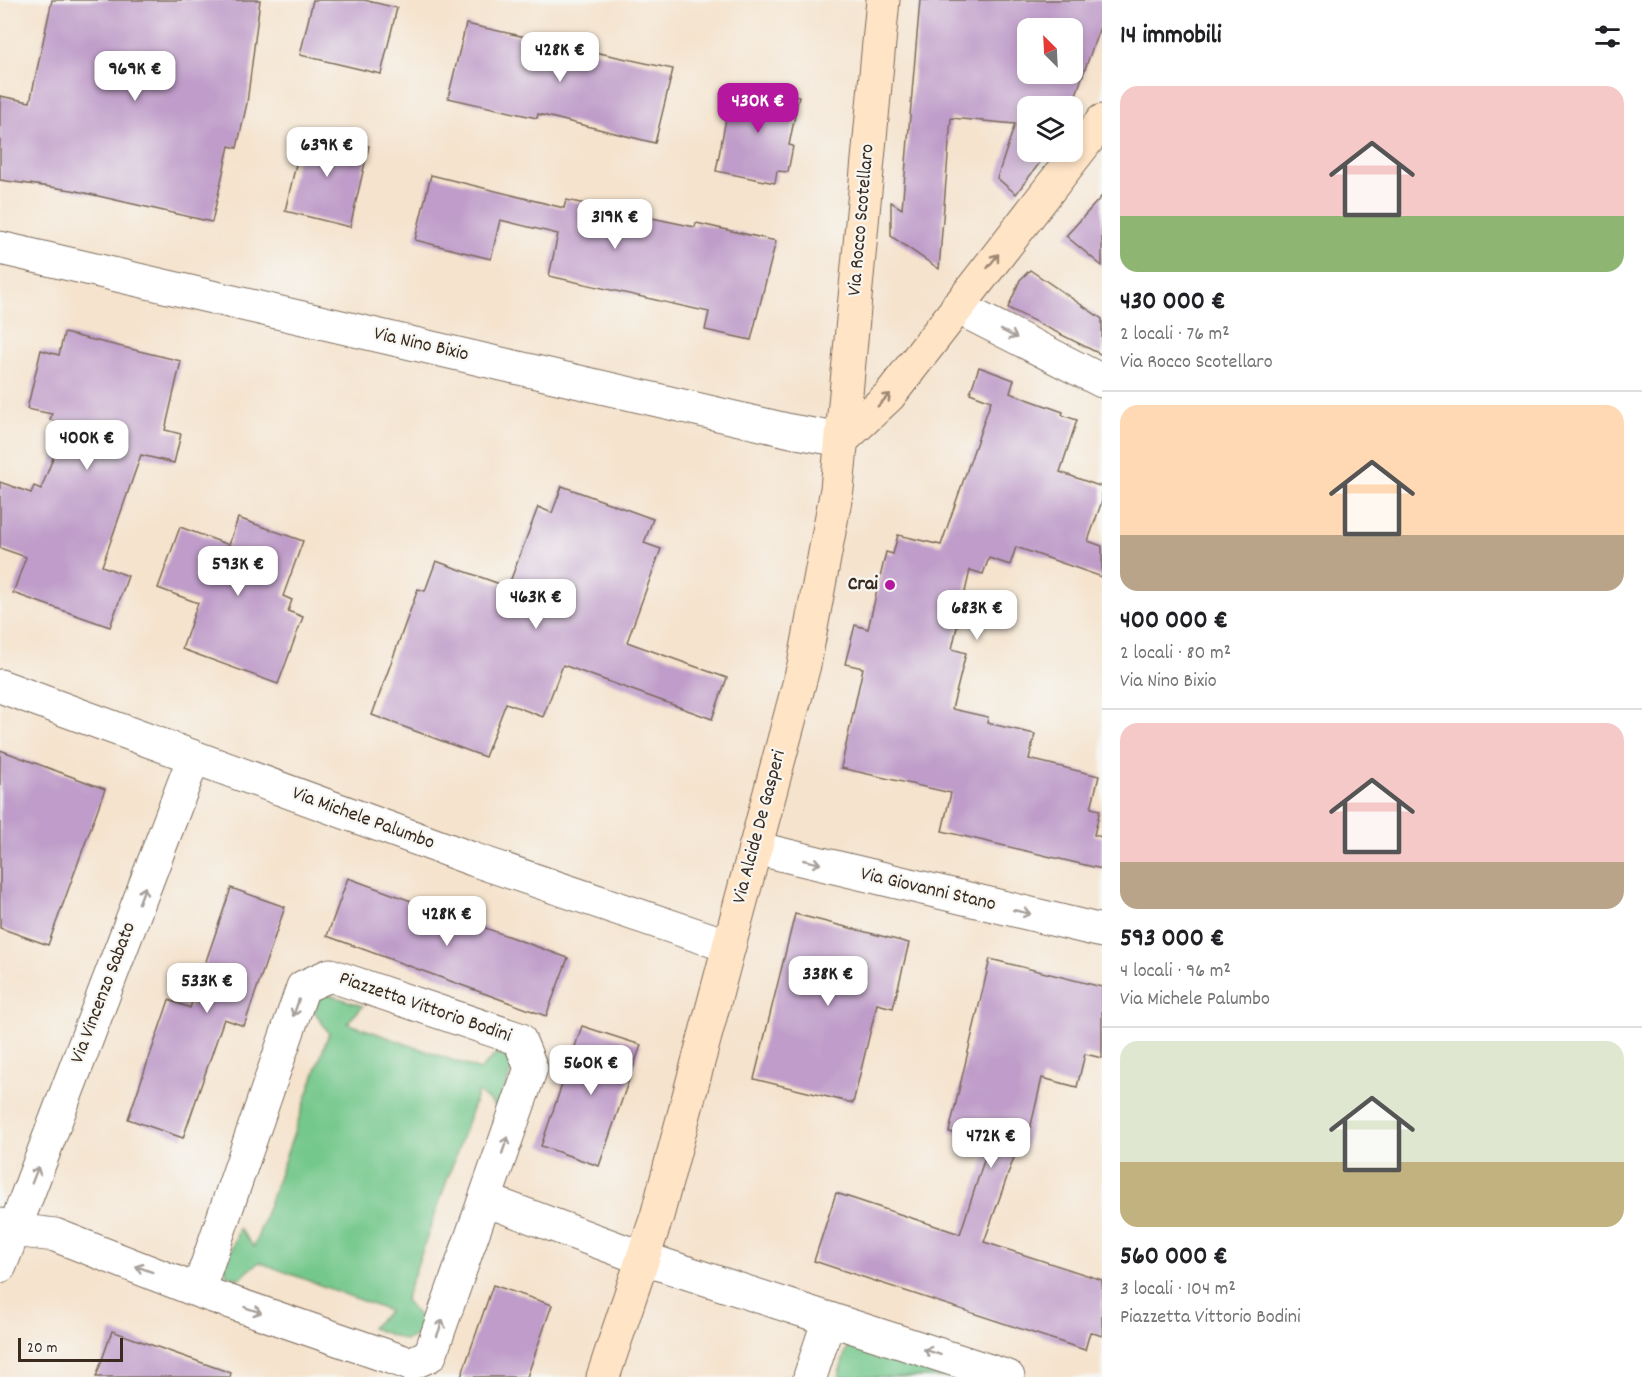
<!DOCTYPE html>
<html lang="it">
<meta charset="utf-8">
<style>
body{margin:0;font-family:Dekko,sans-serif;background:#f6f6f6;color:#202124;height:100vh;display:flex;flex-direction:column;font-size:22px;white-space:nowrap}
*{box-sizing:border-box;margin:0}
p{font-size:20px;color:#757577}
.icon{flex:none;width:33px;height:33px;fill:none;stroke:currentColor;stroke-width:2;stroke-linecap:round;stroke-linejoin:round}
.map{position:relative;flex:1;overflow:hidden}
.details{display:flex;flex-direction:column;background:#fff;width:540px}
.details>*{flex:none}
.needle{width:39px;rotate:336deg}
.tools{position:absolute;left:1017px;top:18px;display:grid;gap:12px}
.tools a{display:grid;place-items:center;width:66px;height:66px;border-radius:12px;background:#fff;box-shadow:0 3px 9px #0003;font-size:30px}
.scale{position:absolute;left:18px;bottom:15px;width:105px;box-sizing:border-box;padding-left:6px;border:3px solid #3b2a1e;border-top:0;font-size:16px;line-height:21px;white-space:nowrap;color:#3b2a1e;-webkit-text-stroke:4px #f6f6f2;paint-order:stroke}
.price{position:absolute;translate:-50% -51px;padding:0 14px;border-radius:12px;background:#fff;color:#222;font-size:20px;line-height:39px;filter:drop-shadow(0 2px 3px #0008)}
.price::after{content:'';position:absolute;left:50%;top:36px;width:18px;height:14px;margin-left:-9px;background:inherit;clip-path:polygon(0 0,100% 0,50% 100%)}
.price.selected{background:#b5179e;color:#fff}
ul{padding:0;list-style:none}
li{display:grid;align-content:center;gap:12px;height:318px;padding:0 18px}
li+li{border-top:2px solid #e0e0e0}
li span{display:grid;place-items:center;height:186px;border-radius:18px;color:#555}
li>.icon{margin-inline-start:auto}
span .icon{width:108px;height:108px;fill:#fffc;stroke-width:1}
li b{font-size:26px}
h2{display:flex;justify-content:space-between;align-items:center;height:72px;padding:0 18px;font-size:26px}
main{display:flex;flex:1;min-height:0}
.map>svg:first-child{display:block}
</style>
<main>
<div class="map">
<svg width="1102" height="1377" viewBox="0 0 1102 1377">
<rect width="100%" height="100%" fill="#f6f6f2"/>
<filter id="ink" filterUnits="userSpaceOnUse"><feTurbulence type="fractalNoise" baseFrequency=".0167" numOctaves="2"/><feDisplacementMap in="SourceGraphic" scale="12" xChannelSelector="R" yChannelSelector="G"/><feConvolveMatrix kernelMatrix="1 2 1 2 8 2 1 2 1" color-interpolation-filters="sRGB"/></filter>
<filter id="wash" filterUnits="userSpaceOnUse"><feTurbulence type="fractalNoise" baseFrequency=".008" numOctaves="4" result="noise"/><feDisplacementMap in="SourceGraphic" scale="24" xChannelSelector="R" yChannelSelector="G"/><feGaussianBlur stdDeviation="1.35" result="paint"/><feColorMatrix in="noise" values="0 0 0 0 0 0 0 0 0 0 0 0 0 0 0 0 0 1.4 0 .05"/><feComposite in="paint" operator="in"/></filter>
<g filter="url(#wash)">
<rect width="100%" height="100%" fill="#f5e3cd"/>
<g fill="#74c88c" stroke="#587955" stroke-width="1.5">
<polygon points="327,994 363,1006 347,1023 480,1070 497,1053 509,1059 511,1072 498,1108 478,1092 405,1300 423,1322 416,1336 405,1340 371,1328 389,1311 259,1262 239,1279 227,1275 225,1269 239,1228 254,1247 329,1033 314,1011 319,998"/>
<polygon points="852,1345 859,1346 957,1377 838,1377 846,1350"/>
</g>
<g id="blocks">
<g fill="#bf9cc9" fill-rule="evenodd">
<polygon points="52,0 260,0 247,103 237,148 229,146 212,222 72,190 0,180 0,96 30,102"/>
<polygon points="313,0 364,0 397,8 381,74 300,55"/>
<path d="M920,0H1102V21L1072,106H1028V152H1048L1016,194L997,178L1015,124L951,118L939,269L891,236V202L902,209ZM1028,28H1072V74H1028Z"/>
<polygon points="466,24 673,69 655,143 538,114 537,118 448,98"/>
<polygon points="741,85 799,96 789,145 793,146 788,172 777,171 775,183 716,171 730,98"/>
<polygon points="304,130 369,146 350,227 285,211"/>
<polygon points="431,175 564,208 566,200 695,227 696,223 776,241 751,340 705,330 709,312 549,276 558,234 500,220 491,259 415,240"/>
<polygon points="1102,196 1102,266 1066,236"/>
<polygon points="1030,270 1102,319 1102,355 1008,308 1020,280"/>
<polygon points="64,333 181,361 165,430 181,434 174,463 141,455 102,566 128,576 110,627 13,593 26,557 0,548 0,482 31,493 34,486 41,489 66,424 50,420 52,414 27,409 41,350 59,355"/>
<polygon points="979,367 1014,380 1010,393 1063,412 1062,415 1077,420 1060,472 1102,487 1102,501 1088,541 1102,546 1102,577 1016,547 1010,565 989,558 983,574 970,570 952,649 966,653 952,709 988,717 987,723 1035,734 1029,759 1099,776 1091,808 1100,810 1094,835 1102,837 1102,869 942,831 951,793 841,768 863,668 845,664 855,625 868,629 886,552 893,554 898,535 941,545 991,401 970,393"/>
<polygon points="562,486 653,519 644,543 661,549 627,642 727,678 712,719 563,665 543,717 506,703 485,757 372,715 418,589 425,591 436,561 508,587 538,507 552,513"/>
<polygon points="238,518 303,541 283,596 292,600 288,611 303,617 278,684 182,649 198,603 158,588 180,527 229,545"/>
<polygon points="0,750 105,789 48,945 0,928"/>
<polygon points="348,878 568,958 546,1016 327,936"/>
<polygon points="231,888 285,907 244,1026 224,1019 183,1138 128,1119 169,1000 190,1008"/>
<polygon points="795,914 909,943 893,1008 877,1004 853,1103 754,1079"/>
<polygon points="990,959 1102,987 1102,1058 1085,1054 1077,1087 1042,1078 1025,1151 1017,1149 984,1242 1102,1280 1102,1336 1090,1332 1085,1350 814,1261 836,1193 960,1234 990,1142 949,1132"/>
<polygon points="582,1026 641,1045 599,1166 541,1146"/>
<polygon points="493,1285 552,1305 527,1377 461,1377"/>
<polygon points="112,1331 231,1373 230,1377 96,1377"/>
</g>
</g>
</g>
<g filter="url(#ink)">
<use href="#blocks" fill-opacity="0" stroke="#7c6b5b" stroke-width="1.5"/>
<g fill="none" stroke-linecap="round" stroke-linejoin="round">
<defs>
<g id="street">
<polyline points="0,248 791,431 842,440"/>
<polyline points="957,307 1102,381"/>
<polyline points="0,686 475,860 729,946"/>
<polyline points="194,757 14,1230 55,1235 198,1291 410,1364 430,1355 531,1068 519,1039 330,975 303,987 198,1291"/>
<polyline points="755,848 1102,931"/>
<polyline points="486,1200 642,1258 829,1319"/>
<polyline points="0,1225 14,1230 0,1266"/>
<polyline points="810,1377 829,1319 1008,1377"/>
</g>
<g id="secondary">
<polyline points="842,440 889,396 1102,121"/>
<polyline points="603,1377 657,1216 804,665 837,489 883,0"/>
</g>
</defs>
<use href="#street" stroke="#7c6b5b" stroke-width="35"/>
<use href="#secondary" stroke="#7c6b5b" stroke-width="35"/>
<use href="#street" stroke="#fff" stroke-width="33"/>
<use href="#secondary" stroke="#ffe4c6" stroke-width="33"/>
</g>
<defs><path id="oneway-shaft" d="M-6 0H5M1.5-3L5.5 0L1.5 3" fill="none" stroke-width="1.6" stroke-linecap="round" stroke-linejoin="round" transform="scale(1.5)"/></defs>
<g stroke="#9d8772">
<use href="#oneway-shaft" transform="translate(993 261) rotate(-52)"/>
<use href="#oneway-shaft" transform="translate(884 400) rotate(-45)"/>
</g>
<g stroke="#a79f9a">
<use href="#oneway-shaft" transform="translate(1009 334) rotate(27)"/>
<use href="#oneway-shaft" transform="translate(812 862) rotate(13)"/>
<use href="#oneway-shaft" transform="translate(142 895) rotate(-69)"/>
<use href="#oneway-shaft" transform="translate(1022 912) rotate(13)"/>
<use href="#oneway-shaft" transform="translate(296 1008) rotate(109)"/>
<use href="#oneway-shaft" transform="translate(505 1145) rotate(-71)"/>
<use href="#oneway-shaft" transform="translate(35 1175) rotate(-69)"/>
<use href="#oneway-shaft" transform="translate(144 1269) rotate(-159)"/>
<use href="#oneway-shaft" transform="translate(253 1310) rotate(19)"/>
<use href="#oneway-shaft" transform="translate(440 1328) rotate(-70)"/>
<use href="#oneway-shaft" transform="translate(932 1352) rotate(-162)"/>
</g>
</g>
<circle fill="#b5179e" stroke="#f6f6f2" stroke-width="2" cx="890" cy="585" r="6"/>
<g text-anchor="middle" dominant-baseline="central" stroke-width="4.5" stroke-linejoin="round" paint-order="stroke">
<g font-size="20" fill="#3b2a1e" stroke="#f6f6f2">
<text transform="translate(862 220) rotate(-85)">Via Rocco Scotellaro</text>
<text transform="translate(421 345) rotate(13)">Via Nino Bixio</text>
<text transform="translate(363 819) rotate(20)">Via Michele Palumbo</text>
<text transform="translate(760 827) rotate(-75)">Via Alcide De Gasperi</text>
<text transform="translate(928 890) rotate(13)">Via Giovanni Stano</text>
<text transform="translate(104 993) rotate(-69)">Via Vincenzo Sabato</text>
<text transform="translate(425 1008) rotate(19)">Piazzetta Vittorio Bodini</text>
</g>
<g font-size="20" font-weight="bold" fill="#3b2a1e" stroke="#f6f6f2" text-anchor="end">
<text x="878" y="585">Crai</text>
</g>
</g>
</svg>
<div class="tools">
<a><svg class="needle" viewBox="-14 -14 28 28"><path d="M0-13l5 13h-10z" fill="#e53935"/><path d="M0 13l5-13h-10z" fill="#757577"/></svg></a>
<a><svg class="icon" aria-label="layers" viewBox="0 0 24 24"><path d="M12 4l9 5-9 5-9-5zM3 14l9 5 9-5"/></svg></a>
</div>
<div class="scale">20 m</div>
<b class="price" style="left:560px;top:83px">428K €</b>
<b class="price" style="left:135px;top:102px">969K €</b>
<b class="price selected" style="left:758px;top:134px">430K €</b>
<b class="price" style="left:327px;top:178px">639K €</b>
<b class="price" style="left:615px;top:250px">319K €</b>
<b class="price" style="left:87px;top:471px">400K €</b>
<b class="price" style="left:238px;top:597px">593K €</b>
<b class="price" style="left:536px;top:630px">463K €</b>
<b class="price" style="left:977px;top:641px">683K €</b>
<b class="price" style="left:447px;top:947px">428K €</b>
<b class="price" style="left:828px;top:1007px">338K €</b>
<b class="price" style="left:207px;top:1014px">533K €</b>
<b class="price" style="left:591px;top:1096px">560K €</b>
<b class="price" style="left:991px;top:1169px">472K €</b>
</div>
<section class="details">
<h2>14 immobili<svg class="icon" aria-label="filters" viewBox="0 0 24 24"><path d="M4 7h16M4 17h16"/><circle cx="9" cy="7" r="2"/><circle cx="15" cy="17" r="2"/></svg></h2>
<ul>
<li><span style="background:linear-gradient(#f6c9c9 70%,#8fb573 0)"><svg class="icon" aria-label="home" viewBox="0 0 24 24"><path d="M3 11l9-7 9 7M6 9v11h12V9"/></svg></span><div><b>430 000 €</b><p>2 locali · 76 m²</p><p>Via Rocco Scotellaro</p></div></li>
<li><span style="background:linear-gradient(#ffd9b3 70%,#b9a48a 0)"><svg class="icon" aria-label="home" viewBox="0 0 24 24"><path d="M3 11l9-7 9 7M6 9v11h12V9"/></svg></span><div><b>400 000 €</b><p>2 locali · 80 m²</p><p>Via Nino Bixio</p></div></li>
<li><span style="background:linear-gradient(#f6c9c9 75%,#b9a48a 0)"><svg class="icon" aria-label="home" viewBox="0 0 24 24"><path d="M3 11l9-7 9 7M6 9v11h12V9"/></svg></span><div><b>593 000 €</b><p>4 locali · 96 m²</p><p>Via Michele Palumbo</p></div></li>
<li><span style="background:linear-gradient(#dfe7d0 65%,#c2b280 0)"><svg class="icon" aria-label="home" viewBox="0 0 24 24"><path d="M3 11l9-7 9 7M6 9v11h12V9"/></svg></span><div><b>560 000 €</b><p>3 locali · 104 m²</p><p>Piazzetta Vittorio Bodini</p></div></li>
</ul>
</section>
</main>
